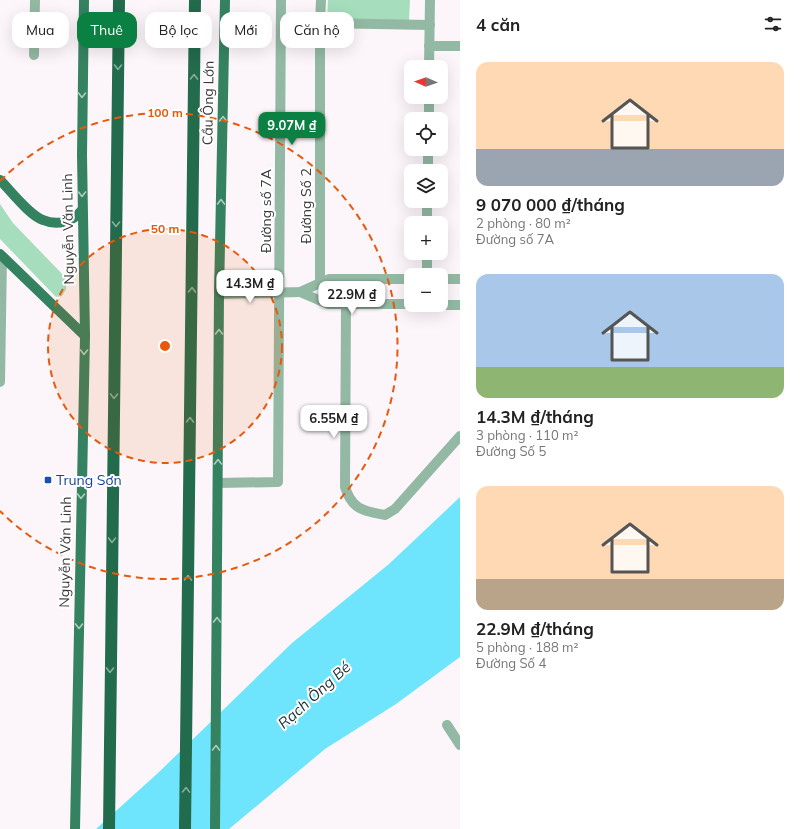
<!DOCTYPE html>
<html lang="vi">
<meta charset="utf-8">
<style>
body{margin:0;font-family:Mulish,sans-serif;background:#f2f2f2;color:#222;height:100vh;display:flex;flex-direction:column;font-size:15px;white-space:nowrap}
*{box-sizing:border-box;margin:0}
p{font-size:13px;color:#767676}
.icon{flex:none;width:22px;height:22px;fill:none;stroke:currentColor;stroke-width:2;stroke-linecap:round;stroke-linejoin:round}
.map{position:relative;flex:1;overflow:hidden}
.panel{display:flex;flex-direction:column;background:#fff;width:340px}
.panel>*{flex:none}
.banner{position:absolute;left:12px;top:12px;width:380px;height:36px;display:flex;gap:8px}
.needle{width:26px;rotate:272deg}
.tools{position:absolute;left:404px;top:60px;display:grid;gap:8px}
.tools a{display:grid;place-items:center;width:44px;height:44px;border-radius:8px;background:#fff;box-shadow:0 4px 16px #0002;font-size:20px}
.price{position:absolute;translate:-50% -34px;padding:0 9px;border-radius:8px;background:#fff;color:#222;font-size:13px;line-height:26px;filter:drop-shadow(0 1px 2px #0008)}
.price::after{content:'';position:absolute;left:50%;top:24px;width:12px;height:9px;margin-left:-6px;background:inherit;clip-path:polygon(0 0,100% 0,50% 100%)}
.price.selected{background:#0b8043;color:#fff}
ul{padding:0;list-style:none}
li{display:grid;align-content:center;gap:8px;height:212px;padding:0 16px}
li span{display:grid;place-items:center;height:124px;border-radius:12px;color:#555}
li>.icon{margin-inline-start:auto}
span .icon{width:72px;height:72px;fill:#fffc;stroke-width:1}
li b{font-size:17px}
h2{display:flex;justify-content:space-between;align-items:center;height:48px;padding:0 16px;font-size:17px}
.pill{padding:0 14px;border-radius:12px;background:#fff;box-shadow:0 4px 16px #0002;font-size:14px;line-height:36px}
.pill.selected{background:#0b8043;color:#fff}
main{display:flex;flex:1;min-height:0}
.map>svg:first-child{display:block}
</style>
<main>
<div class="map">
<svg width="460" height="829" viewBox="0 0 460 829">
<rect width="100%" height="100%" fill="#fcf6fb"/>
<g fill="#a6debd">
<polygon points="328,0 410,0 409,21 327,18"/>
<polygon points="0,204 13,223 66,278 66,289 62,296 56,297 0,239"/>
</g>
<polygon fill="#6fe5fd" points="460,497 460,657 396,704 325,749 229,829 96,829 159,772 292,643 389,564"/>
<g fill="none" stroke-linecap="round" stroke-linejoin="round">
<g stroke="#93b9a4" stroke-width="10">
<polyline points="320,23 321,0"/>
<polyline points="429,46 460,46"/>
<polyline points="34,55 35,0"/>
<polyline points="429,67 430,0"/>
<polyline points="429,119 429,97"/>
<polyline points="428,171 428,149"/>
<polyline points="427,223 427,201"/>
<polyline points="427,275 427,253"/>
<polyline points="441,279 460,279"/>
<polyline points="320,283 320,23 430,25"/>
<polyline points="300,292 328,304 411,304"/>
<polyline points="219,294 300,292 329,279 411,279"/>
<path d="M346,304L345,487C352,510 364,511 385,515L395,509L460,436"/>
<polyline points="441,305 460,305"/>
<polyline points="0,382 2,257"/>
<polyline points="218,483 278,482 281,0"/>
<polyline points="447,725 460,745"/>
</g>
<g stroke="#358260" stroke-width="10">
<path d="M0,180C11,191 29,215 43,220C57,226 73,222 82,210"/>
<polyline points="0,254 85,336"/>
<polyline points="75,829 85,336 82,155 84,0"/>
<polyline points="215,829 219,294 225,0"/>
</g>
<g stroke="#226b4c" stroke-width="12">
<polyline points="109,829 119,0"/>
<polyline points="185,829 195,0"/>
</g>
</g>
<defs><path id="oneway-chevron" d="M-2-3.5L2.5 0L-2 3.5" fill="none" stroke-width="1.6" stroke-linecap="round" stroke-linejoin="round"/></defs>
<g stroke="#85ae9d">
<use href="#oneway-chevron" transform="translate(118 67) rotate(91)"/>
<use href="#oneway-chevron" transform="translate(194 77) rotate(-89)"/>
<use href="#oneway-chevron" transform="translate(116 224) rotate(91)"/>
<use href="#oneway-chevron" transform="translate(192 290) rotate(-89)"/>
<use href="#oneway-chevron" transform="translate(114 396) rotate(91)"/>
<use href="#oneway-chevron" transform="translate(190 420) rotate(-89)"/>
<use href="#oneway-chevron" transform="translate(112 540) rotate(91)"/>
<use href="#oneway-chevron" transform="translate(188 578) rotate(-89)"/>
<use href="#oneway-chevron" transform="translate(110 670) rotate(91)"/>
<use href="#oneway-chevron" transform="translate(186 790) rotate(-89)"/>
</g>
<g stroke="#aecdbf">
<use href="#oneway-chevron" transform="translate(82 95) rotate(91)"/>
<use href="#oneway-chevron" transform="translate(223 119) rotate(-89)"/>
<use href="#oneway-chevron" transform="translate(82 194) rotate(90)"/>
<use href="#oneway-chevron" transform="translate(221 202) rotate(-89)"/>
<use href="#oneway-chevron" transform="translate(219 332) rotate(-90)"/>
<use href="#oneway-chevron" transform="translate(84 352) rotate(91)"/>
<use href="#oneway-chevron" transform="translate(218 462) rotate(-90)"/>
<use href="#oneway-chevron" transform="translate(81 496) rotate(91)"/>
<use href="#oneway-chevron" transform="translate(217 620) rotate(-90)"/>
<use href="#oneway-chevron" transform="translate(79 626) rotate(91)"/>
<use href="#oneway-chevron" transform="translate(216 748) rotate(-89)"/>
</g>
<circle cx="165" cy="346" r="117" fill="#e8590c" fill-opacity=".12"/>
<g fill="none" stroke="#e8590c" stroke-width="2" stroke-dasharray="7 5">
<circle cx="165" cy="346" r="117"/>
<path d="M0 181A233 233 0 1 1 0 511"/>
</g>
<rect fill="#1a4fb4" stroke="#fff" stroke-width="1.5" x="44" y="476" width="8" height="8" rx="2"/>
<g text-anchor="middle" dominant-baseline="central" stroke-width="4" stroke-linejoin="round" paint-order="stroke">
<g font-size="14" fill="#3b383a" stroke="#fff">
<text transform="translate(208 103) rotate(-89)">Cầu Ông Lớn</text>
<text transform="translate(306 206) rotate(-90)">Đường Số 2</text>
<text transform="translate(266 211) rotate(-90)">Đường số 7A</text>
<text transform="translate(68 229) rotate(-91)">Nguyễn Văn Linh</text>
<text transform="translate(65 552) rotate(-89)">Nguyễn Văn Linh</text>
</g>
<g font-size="14" fill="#164399" stroke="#fff" text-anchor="start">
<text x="56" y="480">Trung Sơn</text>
</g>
<g font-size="15" font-style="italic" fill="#192e33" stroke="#fff">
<text transform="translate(314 695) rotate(-42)">Rạch Ông Bé</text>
</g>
</g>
<circle cx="165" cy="346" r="6" fill="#e8590c" stroke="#fff" stroke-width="2"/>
<g font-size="12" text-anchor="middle" font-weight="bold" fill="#e8590c" stroke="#fff" stroke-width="4" stroke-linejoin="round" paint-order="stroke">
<text x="165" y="117">100 m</text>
<text x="165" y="233">50 m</text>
</g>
</svg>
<div class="tools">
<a><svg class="needle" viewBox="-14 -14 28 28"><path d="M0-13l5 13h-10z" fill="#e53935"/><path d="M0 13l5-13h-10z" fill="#767676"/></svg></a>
<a><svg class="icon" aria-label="locate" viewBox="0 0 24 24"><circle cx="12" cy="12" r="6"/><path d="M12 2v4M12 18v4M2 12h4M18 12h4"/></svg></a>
<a><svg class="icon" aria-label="layers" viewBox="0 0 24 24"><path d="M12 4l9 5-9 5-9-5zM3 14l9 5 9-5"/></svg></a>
<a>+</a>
<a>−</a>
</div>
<b class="price selected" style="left:292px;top:146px">9.07M ₫</b>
<b class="price" style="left:250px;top:304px">14.3M ₫</b>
<b class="price" style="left:352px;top:315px">22.9M ₫</b>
<b class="price" style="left:334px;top:439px">6.55M ₫</b>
<div class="banner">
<a class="pill">Mua</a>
<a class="pill selected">Thuê</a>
<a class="pill">Bộ lọc</a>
<a class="pill">Mới</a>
<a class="pill">Căn hộ</a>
</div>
</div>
<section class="panel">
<h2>4 căn<svg class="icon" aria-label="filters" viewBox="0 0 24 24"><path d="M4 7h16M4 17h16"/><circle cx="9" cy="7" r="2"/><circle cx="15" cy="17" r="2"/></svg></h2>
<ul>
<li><span style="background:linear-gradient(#ffd9b3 70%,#9aa5b1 0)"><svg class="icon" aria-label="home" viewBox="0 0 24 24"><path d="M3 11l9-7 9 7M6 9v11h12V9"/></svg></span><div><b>9 070 000 ₫/tháng</b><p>2 phòng · 80 m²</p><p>Đường số 7A</p></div></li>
<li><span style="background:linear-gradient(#a9c7e8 75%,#8fb573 0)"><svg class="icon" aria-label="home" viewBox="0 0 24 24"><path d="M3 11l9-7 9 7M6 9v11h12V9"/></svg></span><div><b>14.3M ₫/tháng</b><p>3 phòng · 110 m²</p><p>Đường Số 5</p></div></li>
<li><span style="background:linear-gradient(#ffd9b3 75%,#b9a48a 0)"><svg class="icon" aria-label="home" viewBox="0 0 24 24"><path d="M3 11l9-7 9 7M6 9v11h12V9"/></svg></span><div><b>22.9M ₫/tháng</b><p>5 phòng · 188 m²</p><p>Đường Số 4</p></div></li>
</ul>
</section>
</main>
